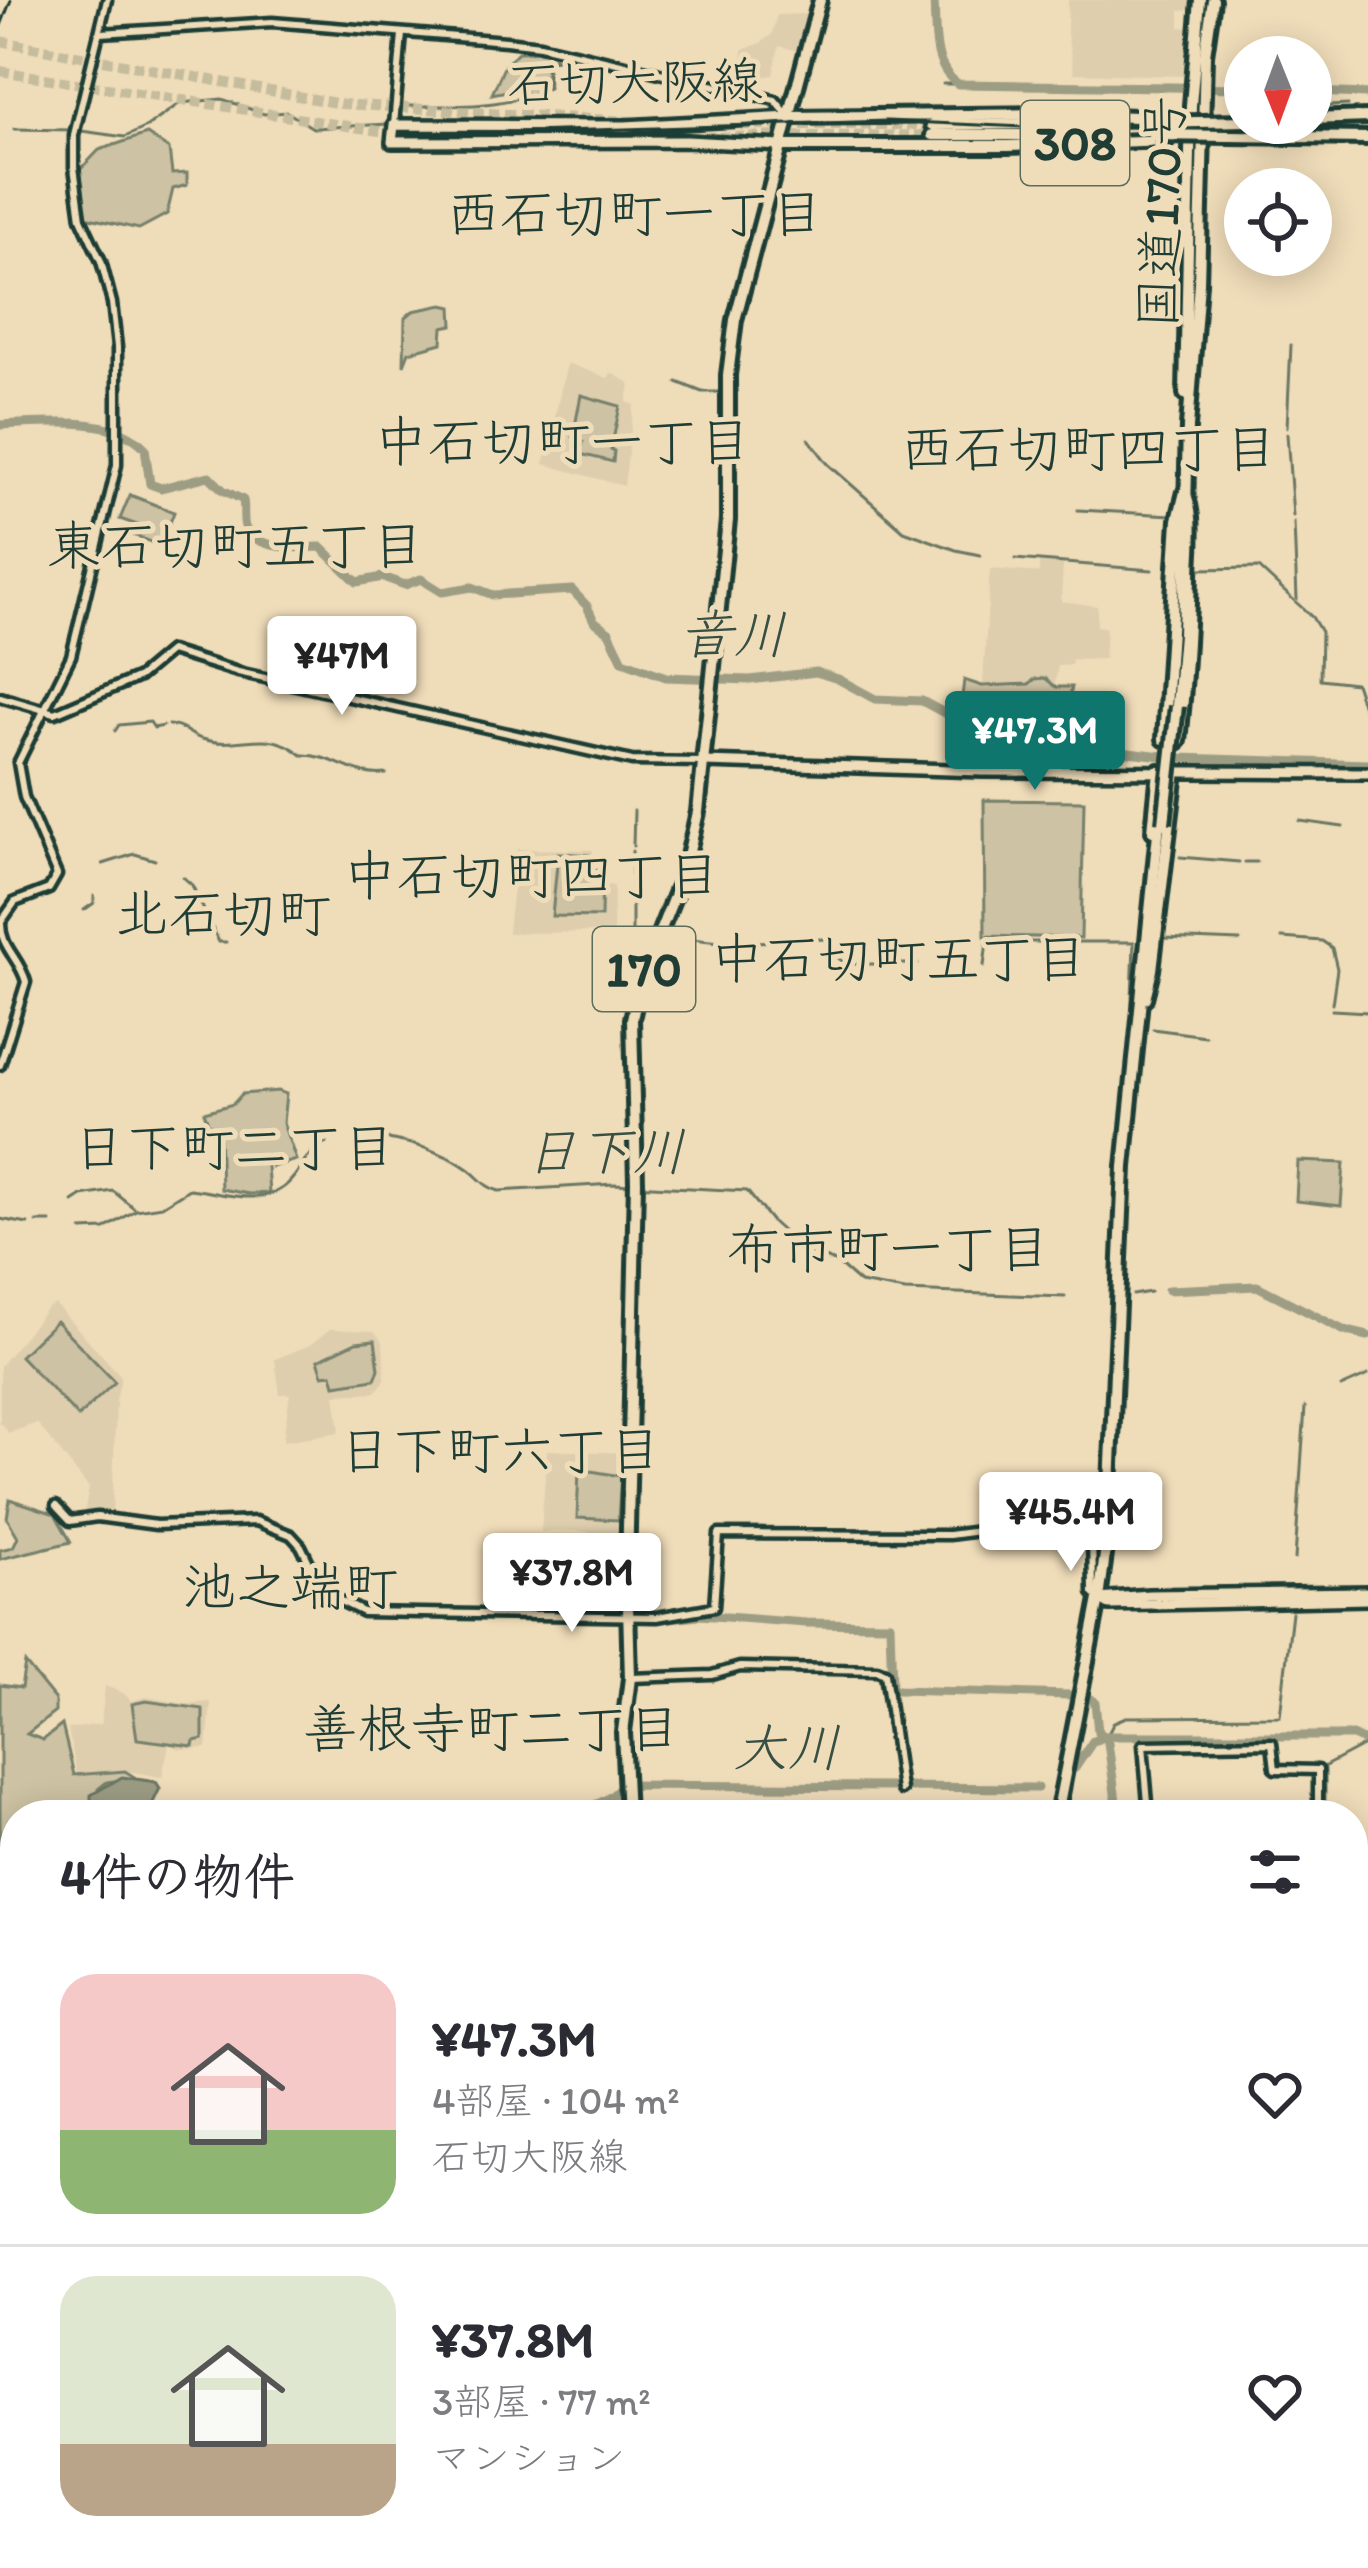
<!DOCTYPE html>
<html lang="ja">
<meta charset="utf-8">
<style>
body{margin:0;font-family:Itim,"Klee One",sans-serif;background:#f2f2f3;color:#2b2b33;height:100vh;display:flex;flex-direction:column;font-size:45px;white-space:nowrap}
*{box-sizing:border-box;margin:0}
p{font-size:39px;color:#7c7c81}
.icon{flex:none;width:66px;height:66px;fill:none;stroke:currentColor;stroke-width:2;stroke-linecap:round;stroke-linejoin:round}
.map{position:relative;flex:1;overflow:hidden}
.panel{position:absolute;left:0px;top:1800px;width:1368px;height:768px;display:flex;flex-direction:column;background:#fff;border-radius:48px 48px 0 0;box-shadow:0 6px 30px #0003}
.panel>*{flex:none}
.needle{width:78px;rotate:179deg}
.controls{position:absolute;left:1224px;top:36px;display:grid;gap:24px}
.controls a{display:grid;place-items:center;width:108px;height:108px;border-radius:50%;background:#fff;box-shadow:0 6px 30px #0003;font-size:60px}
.price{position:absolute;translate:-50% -102px;padding:0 27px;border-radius:12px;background:#fff;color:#222;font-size:39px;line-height:78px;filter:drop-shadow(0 3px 6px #0008)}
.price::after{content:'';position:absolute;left:50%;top:72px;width:36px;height:27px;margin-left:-18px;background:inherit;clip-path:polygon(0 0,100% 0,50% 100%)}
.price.selected{background:#0f766e;color:#fff}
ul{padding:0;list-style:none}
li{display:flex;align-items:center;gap:36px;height:300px;padding:0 60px}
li+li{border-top:3px solid #e1e1e2}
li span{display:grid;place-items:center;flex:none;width:336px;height:240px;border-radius:36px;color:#555}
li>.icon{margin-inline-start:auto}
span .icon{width:144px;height:144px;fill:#fffc;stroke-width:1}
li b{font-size:51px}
h2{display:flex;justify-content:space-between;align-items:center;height:144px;padding:0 60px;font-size:51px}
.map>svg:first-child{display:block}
</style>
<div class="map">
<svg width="1368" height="2568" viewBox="0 0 1368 2568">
<rect width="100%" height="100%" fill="#efdcb9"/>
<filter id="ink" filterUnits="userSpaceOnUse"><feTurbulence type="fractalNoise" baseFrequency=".00833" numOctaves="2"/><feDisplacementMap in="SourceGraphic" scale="24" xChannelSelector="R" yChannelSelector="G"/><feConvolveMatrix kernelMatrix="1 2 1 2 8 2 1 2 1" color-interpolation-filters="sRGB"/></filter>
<g filter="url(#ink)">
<g fill="#deceae">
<polygon points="1068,0 1192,0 1190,10 1180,11 1180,27 1188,28 1183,76 1074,73 1067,34"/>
<polygon points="814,14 804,52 779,46 773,75 741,80 743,50 761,43 772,34 777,15"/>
<polygon points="567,363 608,378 611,373 630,383 627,402 634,405 624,486 544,464"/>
<polygon points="1039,562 1063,564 1061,601 1097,606 1097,626 1106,628 1104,659 1072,660 1071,665 1058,666 1055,683 1045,678 1035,678 1029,684 983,684 990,569 1039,573"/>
<polygon points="517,849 593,850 590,866 606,870 606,885 614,886 613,932 508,933"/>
<polygon points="55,1304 121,1376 116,1401 112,1517 84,1514 89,1488 37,1423 9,1433 0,1423 0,1366 47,1308"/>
<polygon points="330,1329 374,1331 383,1342 385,1380 376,1392 335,1394 340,1432 283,1441 290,1394 280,1394 275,1359 310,1345"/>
<polygon points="547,1450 626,1453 624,1537 581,1531 541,1532"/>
<polygon points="105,1686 123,1693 131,1701 146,1697 187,1704 211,1702 207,1748 180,1749 169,1744 162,1777 121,1770 77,1774 68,1729 101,1724"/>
<polygon points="625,2553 1033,2553 1033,2567 624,2562"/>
</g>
<g fill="#cdc2a3" stroke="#76806c" stroke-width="3">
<polygon points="553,51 554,59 546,62 547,88 530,95 517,89 492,94 505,65 518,52"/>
<polygon points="147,134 169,149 172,174 187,173 187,185 173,189 167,214 139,229 85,217 78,172 99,150"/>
<polygon points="443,305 452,307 453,325 443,327 442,343 409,352 404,365 405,318 413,311"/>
<polygon points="581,395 620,406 611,450 614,451 613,462 580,454 583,442 573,437"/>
<polygon points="130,495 174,512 161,546 133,535 137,525 120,519"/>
<polygon points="1045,678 1056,687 1072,687 1065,719 1026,715 1011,703 1006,724 961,705 964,680 982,686 1029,684 1035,679"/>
<polygon points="984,800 1084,801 1081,938 985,936"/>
<polygon points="558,853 589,855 586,868 602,872 601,917 552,916"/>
<polygon points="278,1091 286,1094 283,1123 296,1160 272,1167 266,1153 269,1193 249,1194 221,1189 219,1131 208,1123 204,1112 233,1104 242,1094"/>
<polygon points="1298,1161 1344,1163 1341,1206 1296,1201"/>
<polygon points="56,1321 115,1382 78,1417 20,1356"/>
<polygon points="375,1340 379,1369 375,1379 335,1385 332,1374 323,1375 318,1360 356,1342"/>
<polygon points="579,1469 621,1476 618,1520 577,1518"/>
<polygon points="10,1499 55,1514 71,1542 0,1559 0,1550 13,1547 18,1537 7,1518"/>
<polygon points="25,1663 55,1700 55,1712 27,1734 43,1740 62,1725 74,1775 125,1771 136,1778 107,1782 98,1789 101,1802 139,1815 15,1815 15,1939 1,1943 15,1986 15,2025 0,2009 0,1685 21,1688"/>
<polygon points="146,1701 203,1709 203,1739 194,1741 193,1746 137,1739 132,1704"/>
<polygon points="0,2072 15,2074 15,2364 0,2362"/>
<polygon points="0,2434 15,2439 15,2553 207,2553 212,2562 242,2567 252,2558 280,2553 279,2568 0,2568"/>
</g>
<polygon fill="#9d9d84" stroke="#6b7764" stroke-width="3" points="122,1777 156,1782 160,1788 148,1813 122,1806 91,1811 91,1795"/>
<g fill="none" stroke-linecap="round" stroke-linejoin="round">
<g stroke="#6b7764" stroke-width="3">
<polyline points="585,52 700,76"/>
<polyline points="1311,80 1325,81"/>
<polyline points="943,84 958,84"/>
<polyline points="1348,96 1348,93"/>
<polyline points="1311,107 1348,105"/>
<path d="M397,111L408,106C456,106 504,108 548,88L547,62L570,54"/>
<polyline points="14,129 74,130 125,137 147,127 180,103 222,99 264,114 287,112 313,128 389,124"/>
<polyline points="677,382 702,392 724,392"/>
<polyline points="1287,427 1291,345"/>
<polyline points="1287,434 1293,516"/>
<polyline points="809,439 828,464 904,531 956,550 980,555"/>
<polyline points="1078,510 1173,515"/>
<polyline points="1294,523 1297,599"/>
<polyline points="1015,559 1152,570"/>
<polyline points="1196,569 1259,568 1312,617 1321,632 1320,679 1355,683 1368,722"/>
<path d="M169,725C184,726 189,735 202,739C241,751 267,725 302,755C332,754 354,778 386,774"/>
<polyline points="115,731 119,725 150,722 154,728 163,726"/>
<polyline points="1300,821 1343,827"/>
<polyline points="633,846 634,811"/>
<polyline points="632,851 632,934"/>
<polyline points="1180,857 1239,862"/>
<polyline points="1245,862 1257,862"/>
<polyline points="103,864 135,854 155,860"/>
<polyline points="183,877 192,885 219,942 226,942"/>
<polyline points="84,910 94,903 94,896"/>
<polyline points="663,936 729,943 823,939 832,943"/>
<polyline points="636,938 653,937"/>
<polyline points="1163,938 1240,941"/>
<polyline points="1282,938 1322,941 1332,948 1337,969 1332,1004"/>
<polyline points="833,953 845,964 918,964"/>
<polyline points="984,966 987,942 1134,942 1131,1027"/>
<polyline points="1332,1010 1368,1012"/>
<polyline points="1153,1029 1205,1036"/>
<path d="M360,1135C396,1139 438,1147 468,1169C480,1178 484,1187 499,1191L614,1184L747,1191L772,1222L802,1249L837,1263L860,1283L905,1291L1065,1297"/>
<polyline points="73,1202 82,1196 113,1191 134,1208"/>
<polyline points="0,1219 28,1224"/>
<polyline points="37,1222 51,1222"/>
<path d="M82,1230L105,1229L136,1210L162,1206L189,1189C223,1192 267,1211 293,1178C305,1163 308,1150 327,1143"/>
<polyline points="1133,1295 1150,1292"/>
<polyline points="1341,1387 1368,1375"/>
<polyline points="1295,1559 1305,1407"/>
<polyline points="1107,1736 1114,1722 1126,1717 1280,1716 1292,1612"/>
<polyline points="1325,1815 1325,1766 1368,1743"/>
<polyline points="641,2565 712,2568"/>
<polyline points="1057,2567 1112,2565"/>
<polyline points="924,2568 1028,2568"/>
</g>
<g stroke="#9d9d84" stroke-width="9">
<path d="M934,0C936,29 931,66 958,84L1245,88"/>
<polyline points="1311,92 1368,94"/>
<path d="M0,425C42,424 115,414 145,448L150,484L161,488L209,476L223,490L243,500C245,508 242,523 246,529C259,551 302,548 321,547L357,582L383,577L405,585L421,579L442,592L472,587L493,595L572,590L587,606L594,621L609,632L623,661L666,677L750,680L816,672L838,679L875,699L922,701L972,728L1047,749L1095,748L1179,758L1368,764"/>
<polyline points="1168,1290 1257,1286 1343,1330 1368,1336"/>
<polyline points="670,1618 699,1615 806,1623 890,1624 892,1687 897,1690 1070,1695"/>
<polyline points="1087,1697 1095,1702 1098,1732 1103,1736"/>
<polyline points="1107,1736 1118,1815"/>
<polyline points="1075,1768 1093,1741 1107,1736 1353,1736 1368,1743"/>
<path d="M545,1815C573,1807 604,1811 622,1785L1037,1788"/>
<polyline points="0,2077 15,2079"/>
<polyline points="1353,2444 1362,2461 1368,2513"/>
<polyline points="138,2553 160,2568"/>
<polyline points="341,2553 341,2568"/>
<polyline points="1098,2553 1115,2568"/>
<polyline points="0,2555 15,2551"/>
</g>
<g stroke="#c5bc9e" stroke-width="10" stroke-dasharray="10 5" stroke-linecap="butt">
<polyline points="0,41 341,104 644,122"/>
<polyline points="0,71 379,131 474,137 587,137"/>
<polyline points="711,125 932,125"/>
<polyline points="689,137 932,135"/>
</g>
<defs>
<g id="minor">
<polyline points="101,33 272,22 506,41 540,45 775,100 787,114"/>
<polyline points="394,125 402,34"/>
<polyline points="0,697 55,713 139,677 170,651 238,672 632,761 702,762"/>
<path d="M0,1065L26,982C20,958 0,948 1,922L15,902L49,889L57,875L24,797L18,763L71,656L117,465V347L112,303L101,261L81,218L74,167V135L107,0"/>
<polyline points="56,1506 70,1521 97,1517 156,1525 256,1521 291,1535 301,1546 324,1593 363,1612 657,1617 714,1607 719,1534 949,1535 1009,1527 1092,1529 1093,1593 1097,1597"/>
<polyline points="631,1678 712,1675 740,1667 877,1670 885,1673 901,1790"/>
<polyline points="1149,1815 1143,1745 1272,1743 1275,1769 1318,1770 1318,1815"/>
<polyline points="1353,2103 1368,2101"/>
<polyline points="1353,2390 1368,2392"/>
<polyline points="1233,2568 1236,2553"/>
</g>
<g id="major">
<polyline points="781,146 687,141 392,142 394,125 625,126 790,117"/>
<polyline points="704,762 982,771 1368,773"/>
<polyline points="1099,1599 1109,1605 1368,1599"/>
<polyline points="1099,1599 1149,1595 1368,1592"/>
<polyline points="0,1936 15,1962"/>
<polyline points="0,2110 15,2118"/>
<polyline points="0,2146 15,2154"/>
<polyline points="0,2189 15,2186"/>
<polyline points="0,2255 15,2247"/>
<polyline points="0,2429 15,2435"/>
<polyline points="0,2532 13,2519 9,2476 15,2466"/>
<polyline points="350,2553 363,2568"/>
<polyline points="358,2553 371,2568"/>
</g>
<g id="highway">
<polyline points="790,117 1054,114 1164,118"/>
<polyline points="1311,119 1368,117"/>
<polyline points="932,125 1109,123"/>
<polyline points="932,135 1103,135"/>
<polyline points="781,146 1008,146 1167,140"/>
<polyline points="1185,394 1191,105 1200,0"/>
<path d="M1185,492C1196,518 1190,550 1190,578C1188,633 1185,686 1179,741L1164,739L1178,520Z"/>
<polyline points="1177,706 1183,634 1188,427 1199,283 1205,55 1213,0"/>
<polyline points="1153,831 1159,771"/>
<polyline points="1145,998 1152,970 1176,771"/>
<polyline points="627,1815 623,1732 630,1678 627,1570 636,1182 632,1019 641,979 685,869 698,812 728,520 728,375 735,320 820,0"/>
<polyline points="1057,1815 1099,1599 1108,1532 1124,1167 1159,823"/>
<polyline points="1042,2553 1044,2568"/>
<polyline points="622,2568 622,2553"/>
</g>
</defs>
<use href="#minor" stroke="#1f3d34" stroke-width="15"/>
<use href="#major" stroke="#1f3d34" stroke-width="18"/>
<use href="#highway" stroke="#1f3d34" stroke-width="20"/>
<use href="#minor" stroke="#efdcb9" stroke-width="6"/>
<use href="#major" stroke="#efdcb9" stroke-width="9"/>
<use href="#highway" stroke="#efdcb9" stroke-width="10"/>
<g stroke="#1f3d34" stroke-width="3">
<polyline points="0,28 11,0"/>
<polyline points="493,133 887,121 1051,128 1368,125"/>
</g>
<defs>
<g id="highway-bridge">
<polyline points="1154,123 1245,121"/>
<polyline points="1154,135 1368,138"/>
<polyline points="1164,823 1177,706"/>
</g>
</defs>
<use href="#highway-bridge" stroke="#1f3d34" stroke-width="20" stroke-linecap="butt"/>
<use href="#highway-bridge" stroke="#efdcb9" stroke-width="10"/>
</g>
</g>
<g text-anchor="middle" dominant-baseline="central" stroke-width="10" stroke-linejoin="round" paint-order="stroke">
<g fill="#efdcb9" stroke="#5d6d5c" stroke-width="3">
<rect x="1021" y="101" width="108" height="84" rx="9"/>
<rect x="593" y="927" width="102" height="84" rx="9"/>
</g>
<g font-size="48" font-weight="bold" fill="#1f3d34">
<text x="1075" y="143">308</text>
<text x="644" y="969">170</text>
</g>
<g font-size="51" fill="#1f3d34" stroke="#efdcb9">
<text transform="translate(635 82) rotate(-1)">石切大阪線</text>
<text transform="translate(1161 212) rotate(-88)">国道170号</text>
</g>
<g font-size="54" fill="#1f3d34" stroke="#efdcb9">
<text x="635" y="213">西石切町一丁目</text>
<text x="563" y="441">中石切町一丁目</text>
<text x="1089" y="448">西石切町四丁目</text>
<text x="236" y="545">東石切町五丁目</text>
<text x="532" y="875">中石切町四丁目</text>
<text x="223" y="913">北石切町</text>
<text x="899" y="958">中石切町五丁目</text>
<text x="234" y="1147">日下町二丁目</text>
<text x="889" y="1248">布市町一丁目</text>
<text x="500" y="1450">日下町六丁目</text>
<text x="290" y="1586">池之端町</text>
<text x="492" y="1728">善根寺町二丁目</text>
</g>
<g font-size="54" font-style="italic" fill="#385044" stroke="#efdcb9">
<text x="733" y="634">音川</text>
<text x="605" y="1151">日下川</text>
<text x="787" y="1747">大川</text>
</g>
</g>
</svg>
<div class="controls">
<a><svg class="needle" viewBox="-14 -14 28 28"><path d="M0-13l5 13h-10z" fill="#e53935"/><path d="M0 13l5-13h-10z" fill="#7c7c81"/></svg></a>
<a><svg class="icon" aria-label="locate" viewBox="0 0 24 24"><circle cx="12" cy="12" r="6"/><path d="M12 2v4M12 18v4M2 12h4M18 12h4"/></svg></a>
</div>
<b class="price" style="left:342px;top:718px">¥47M</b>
<b class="price selected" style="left:1035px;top:793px">¥47.3M</b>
<b class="price" style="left:1071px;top:1574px">¥45.4M</b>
<b class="price" style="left:572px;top:1635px">¥37.8M</b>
<section class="panel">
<h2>4件の物件<svg class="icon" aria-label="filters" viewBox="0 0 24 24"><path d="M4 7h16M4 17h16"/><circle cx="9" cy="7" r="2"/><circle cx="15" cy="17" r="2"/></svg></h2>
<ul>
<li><span style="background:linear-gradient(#f6c9c9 65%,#8fb573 0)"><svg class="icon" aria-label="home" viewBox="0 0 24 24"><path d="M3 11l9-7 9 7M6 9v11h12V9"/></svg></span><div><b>¥47.3M</b><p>4部屋 · 104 m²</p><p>石切大阪線</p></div><svg class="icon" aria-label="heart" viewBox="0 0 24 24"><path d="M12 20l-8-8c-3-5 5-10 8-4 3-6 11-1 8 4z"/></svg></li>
<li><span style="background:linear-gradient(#dfe7d0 70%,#b9a48a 0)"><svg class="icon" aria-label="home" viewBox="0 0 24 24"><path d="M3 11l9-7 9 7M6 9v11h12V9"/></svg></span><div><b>¥37.8M</b><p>3部屋 · 77 m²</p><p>マンション</p></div><svg class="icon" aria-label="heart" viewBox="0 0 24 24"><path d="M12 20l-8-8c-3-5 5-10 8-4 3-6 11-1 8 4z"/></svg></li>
</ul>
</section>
</div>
